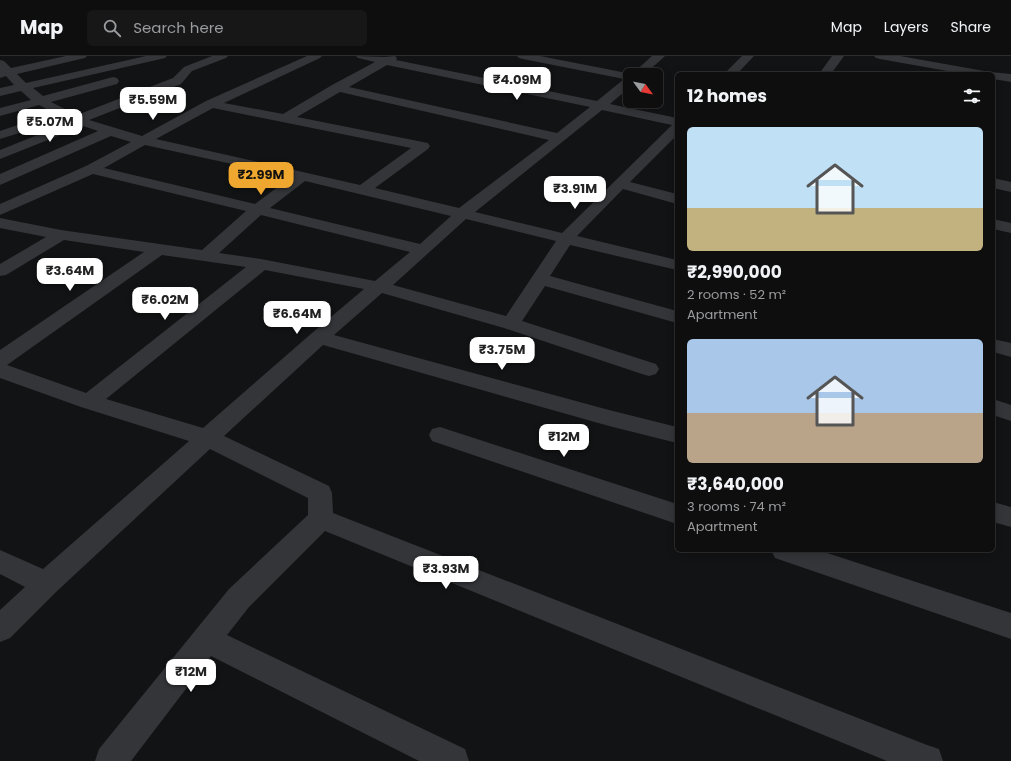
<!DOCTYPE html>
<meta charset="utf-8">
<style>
body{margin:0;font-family:Poppins,sans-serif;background:#171718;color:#f1f3f6;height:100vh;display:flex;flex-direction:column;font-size:15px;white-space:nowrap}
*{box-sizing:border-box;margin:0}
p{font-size:13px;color:#9b9c9e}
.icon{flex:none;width:22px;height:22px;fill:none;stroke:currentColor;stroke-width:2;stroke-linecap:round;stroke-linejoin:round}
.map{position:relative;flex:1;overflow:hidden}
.details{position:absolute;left:675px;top:16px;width:320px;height:480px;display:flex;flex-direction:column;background:#0e0e0f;border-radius:6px;box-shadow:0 2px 10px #0003,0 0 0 1px #2e2e2f}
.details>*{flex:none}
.needle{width:26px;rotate:123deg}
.buttons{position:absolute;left:623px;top:12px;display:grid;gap:8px}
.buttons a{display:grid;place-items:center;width:40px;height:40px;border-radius:6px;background:#0e0e0f;box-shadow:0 2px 10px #0003,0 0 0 1px #2e2e2f;font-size:20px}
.price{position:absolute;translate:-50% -34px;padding:0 9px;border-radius:8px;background:#fff;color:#222;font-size:13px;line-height:26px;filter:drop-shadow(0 1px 2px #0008)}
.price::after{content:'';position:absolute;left:50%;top:24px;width:12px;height:9px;margin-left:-6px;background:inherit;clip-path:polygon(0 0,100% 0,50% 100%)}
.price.current{background:#f0a72f;color:#111}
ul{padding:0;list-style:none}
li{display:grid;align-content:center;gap:8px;height:212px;padding:0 12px}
li span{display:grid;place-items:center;height:124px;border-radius:6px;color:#555}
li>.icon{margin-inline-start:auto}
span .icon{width:72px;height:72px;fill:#fffc;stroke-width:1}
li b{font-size:17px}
h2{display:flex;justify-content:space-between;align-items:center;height:48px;padding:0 12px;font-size:17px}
header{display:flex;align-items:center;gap:24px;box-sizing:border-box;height:56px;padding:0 20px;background:#0e0e0f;border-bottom:1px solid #2e2e2f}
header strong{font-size:19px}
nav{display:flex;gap:22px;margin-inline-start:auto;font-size:14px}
.search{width:280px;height:36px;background:#171718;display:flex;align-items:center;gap:10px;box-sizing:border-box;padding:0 14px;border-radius:6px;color:#9b9c9e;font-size:15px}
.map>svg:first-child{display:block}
</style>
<header>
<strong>Map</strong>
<div class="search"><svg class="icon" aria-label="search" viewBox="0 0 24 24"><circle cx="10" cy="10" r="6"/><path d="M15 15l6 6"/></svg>Search here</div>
<nav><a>Map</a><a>Layers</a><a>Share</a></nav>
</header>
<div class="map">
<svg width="1011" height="705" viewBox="0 0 1011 705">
<rect width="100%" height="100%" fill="#121314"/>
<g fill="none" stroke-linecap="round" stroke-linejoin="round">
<g fill="#343539" fill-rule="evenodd">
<path d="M66,0H87L85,2L17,18L26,27L146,0H167L165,2L161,3L33,32L43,40L113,21L117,22L119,25L117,28L51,46L77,59L173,22L184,11L212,0H228L226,2L192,15L181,28L89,64L142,80L206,45L307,0H322L320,2L224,47L283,58L332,29L375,6L358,2L356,0L384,1L395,0L397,2L396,4L597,45L624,23L523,3L519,2L517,0H540L632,18L652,0H665L644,19H630V31L610,48L677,62V79L630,126L677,138V148L623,133L577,180L677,204V214L570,189L550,220L677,255V267L545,230L522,265L656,308L659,313L656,318L649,320L642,318L504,272L382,237L334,279L609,354L677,371V387L609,370L323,289L224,380L329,430L332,437L333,457L927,689L939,693L943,705H887L325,475L249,551L227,579L465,693L469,705H419L211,600L131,705H95L99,693L229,533L308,459V442L210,393L56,536L10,582L0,586V554L25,531L0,518V494L43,513L189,385L81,351L0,322V294L144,196L64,184L6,219L0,220V208L46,181L0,172V162L61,174L202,194L246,155L93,118L0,159V148L86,110L131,86L111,80L0,129V118L98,75L83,70L0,103V94L70,66L64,63L0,83V75L54,57L39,49L0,60V52L31,44L21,35L0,40V32L14,29L6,20L0,22V4L4,5L11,12ZM387,9L590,51L557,77L349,31ZM340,36L549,84L459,152L375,132L428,93L430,90L428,87L297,61ZM213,52L411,92L360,129L156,83ZM602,54L672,69L562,177L475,156ZM145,89L291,121L255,148L104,112ZM305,125L451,160L420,188L270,152ZM261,159L410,196L375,225L261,203L219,197ZM466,163L556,185L506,260L393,229ZM162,199L246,211L86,337L7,309ZM265,214L364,233L312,277L203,372L106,343Z"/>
<polygon points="742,0 754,0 737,18 724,18"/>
<polygon points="832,0 844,0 831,18 819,18"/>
<polygon points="874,0 900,0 990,16 1011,18 1011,26 993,23 993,18 964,18 880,3 876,2"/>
<polygon points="993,122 1011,126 1011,136 993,132"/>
<polygon points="993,163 1011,167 1011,177 993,173"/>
<polygon points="993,283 1011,287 1011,301 993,296"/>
<polygon points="993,343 1011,349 1011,365 993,359"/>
<polygon points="440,371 677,448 677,468 432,385 429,379 432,373"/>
<polygon points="993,446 1011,451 1011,471 993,466"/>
<polygon points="771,494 818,494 1011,557 1011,583 775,502"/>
</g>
</g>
</svg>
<div class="buttons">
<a><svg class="needle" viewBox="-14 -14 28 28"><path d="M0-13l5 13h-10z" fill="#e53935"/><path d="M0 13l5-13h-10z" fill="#9b9c9e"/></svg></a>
</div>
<b class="price" style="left:517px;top:45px">₹4.09M</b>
<b class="price" style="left:153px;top:65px">₹5.59M</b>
<b class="price" style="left:50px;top:87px">₹5.07M</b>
<b class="price current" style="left:261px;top:140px">₹2.99M</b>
<b class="price" style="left:575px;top:154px">₹3.91M</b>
<b class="price" style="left:70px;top:236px">₹3.64M</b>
<b class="price" style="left:165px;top:265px">₹6.02M</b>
<b class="price" style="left:297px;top:279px">₹6.64M</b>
<b class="price" style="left:502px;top:315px">₹3.75M</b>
<b class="price" style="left:564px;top:402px">₹12M</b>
<b class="price" style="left:446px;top:534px">₹3.93M</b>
<b class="price" style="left:191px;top:637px">₹12M</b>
<section class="details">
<h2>12 homes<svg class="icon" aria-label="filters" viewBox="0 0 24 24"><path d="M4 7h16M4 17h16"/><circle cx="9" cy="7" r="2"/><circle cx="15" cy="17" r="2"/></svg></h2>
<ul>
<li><span style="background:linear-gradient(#bfe0f5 65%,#c2b280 0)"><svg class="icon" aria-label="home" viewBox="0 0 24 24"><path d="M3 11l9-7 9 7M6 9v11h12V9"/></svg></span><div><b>₹2,990,000</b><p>2 rooms · 52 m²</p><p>Apartment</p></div></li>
<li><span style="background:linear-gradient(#a9c7e8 60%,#b9a48a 0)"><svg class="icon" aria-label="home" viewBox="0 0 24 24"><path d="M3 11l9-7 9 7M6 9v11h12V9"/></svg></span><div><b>₹3,640,000</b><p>3 rooms · 74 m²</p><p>Apartment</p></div></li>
</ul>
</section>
</div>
